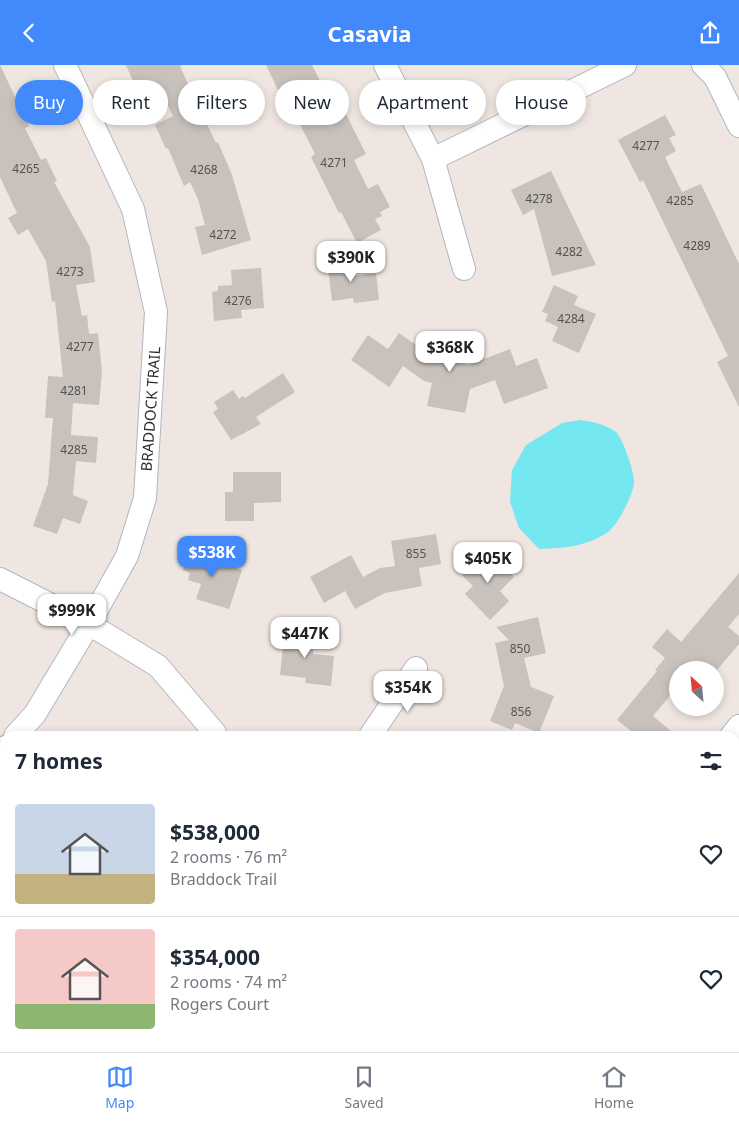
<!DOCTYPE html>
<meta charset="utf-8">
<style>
body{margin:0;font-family:"Noto Sans",sans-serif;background:#f6f6f7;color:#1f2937;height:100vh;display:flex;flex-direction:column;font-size:19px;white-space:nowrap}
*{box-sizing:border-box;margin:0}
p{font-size:16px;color:#747a83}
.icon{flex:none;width:28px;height:28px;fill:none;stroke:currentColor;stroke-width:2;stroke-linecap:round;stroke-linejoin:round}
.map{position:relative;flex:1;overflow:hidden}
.panel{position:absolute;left:0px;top:666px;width:740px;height:321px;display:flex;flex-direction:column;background:#fff;border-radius:15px 15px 0 0;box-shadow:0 2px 8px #0003}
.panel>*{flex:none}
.guide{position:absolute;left:15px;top:15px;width:710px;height:45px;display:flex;gap:10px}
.needle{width:32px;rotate:334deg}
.buttons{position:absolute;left:669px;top:596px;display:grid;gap:10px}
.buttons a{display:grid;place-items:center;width:55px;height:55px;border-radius:50%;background:#fff;box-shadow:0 2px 8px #0003;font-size:25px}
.price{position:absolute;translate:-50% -42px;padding:0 11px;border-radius:10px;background:#fff;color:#222;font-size:16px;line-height:32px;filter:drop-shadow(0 1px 2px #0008)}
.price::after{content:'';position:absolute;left:50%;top:30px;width:15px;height:11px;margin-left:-8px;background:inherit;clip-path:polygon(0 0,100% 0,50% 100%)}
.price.selected{background:#4289fb;color:#fff}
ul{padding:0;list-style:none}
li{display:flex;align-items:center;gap:15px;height:125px;padding:0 15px}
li+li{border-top:1px solid #e0e1e3}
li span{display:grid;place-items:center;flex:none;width:140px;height:100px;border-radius:5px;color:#555}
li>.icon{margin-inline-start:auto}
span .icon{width:60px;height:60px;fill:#fffc;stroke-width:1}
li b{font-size:21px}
h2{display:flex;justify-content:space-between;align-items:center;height:60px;padding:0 15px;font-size:21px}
.pill{padding:0 18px;border-radius:22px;background:#fff;box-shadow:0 2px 8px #0003;font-size:18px;line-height:45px}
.pill.selected{background:#4289fb;color:#fff}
header{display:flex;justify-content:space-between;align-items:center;height:65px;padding:0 15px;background:#4289fb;color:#fff;font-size:22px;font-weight:700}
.menu{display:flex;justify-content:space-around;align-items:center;height:70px;border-top:1px solid #e0e1e3;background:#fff;font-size:14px;color:#747a83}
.menu a{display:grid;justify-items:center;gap:2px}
.menu .selected{color:#4289fb}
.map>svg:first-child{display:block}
</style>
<header><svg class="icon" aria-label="back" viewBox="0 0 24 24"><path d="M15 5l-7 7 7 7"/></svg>Casavia<svg class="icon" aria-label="share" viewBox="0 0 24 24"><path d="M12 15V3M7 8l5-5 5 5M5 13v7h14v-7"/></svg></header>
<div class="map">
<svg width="739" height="987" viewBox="0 0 739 987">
<rect width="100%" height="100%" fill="#efe6e1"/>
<path fill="#75e7f0" d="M580,355C593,357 605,359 616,367C622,372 635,408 634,417C634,429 616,464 605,469C583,482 564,483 539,484L519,463L510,437L512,405L526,380L562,358Z"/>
<g fill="#c8c1bc">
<polygon points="0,0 29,61 25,63 41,95 46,93 57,116 54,117 90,182 95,217 76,220 82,251 87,250 89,269 98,268 102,307 99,340 73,338 71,370 98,372 96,398 76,396 73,430 88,436 80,459 63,453 57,469 33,461 48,419 53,353 45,353 48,311 63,312 55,236 52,237 46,196 28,164 18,170 8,153 17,148 0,112"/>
<polygon points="126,0 182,0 180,1 191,26 216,78 218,77 232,110 251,175 202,190 195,162 205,160 198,134 190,117 184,121 168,83 166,84 155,60 173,51 159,22 148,27 144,17 135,21"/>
<polygon points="266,0 312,0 334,43 341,39 366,89 354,95 368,124 378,119 390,142 380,147 382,151 375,154 381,165 357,178 341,147 339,148 311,92 315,89 282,24 278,25"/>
<polygon points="665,50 676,70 669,73 676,86 665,92 682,127 701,119 739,199 739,342 717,297 728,291 643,115 640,117 618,75"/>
<polygon points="551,106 596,200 552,211 534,144 523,150 511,125"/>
<polygon points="353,193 356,211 376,208 379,235 354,238 353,233 332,236 327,196"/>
<polygon points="261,203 264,243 241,245 242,253 214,256 212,227 218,226 218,221 232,220 231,205"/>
<polygon points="554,220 578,231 574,240 596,249 579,288 552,276 558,262 545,256 548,249 542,247"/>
<polygon points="399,268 433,292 468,300 510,284 516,301 537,293 548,323 504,339 495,315 470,324 465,348 427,341 432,318 424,316 403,301 389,322 351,295 368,270 388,284"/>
<polygon points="283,308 295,327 256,352 261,359 231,375 213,347 218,344 214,337 233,325 239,334 243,331 245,333"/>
<polygon points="233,407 281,407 281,437 254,438 254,456 225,456 225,427 233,427"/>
<polygon points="436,469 441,499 419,503 422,521 385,528 355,544 345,526 324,538 310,512 351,490 363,512 380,503 395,501 391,476"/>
<polygon points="191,482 214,490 213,495 242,505 229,544 196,534 201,519 188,515 190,508 183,505"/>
<polygon points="489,485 514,512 500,526 509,536 490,555 465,529 473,521 462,510"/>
<polygon points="739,508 739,549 728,562 739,571 739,579 717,605 678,605 678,621 653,651 677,671 637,671 617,655 657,606 655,605 665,593 652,582 667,564 681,577"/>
<polygon points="538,552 546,588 524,593 531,622 554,631 539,668 515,658 512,665 490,656 504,621 495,578 509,575 496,562"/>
<polygon points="285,563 315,566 313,589 334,591 331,621 305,618 306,613 280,610"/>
</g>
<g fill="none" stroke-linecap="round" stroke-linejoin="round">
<defs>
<g id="minor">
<polyline points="385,0 433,94 464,204"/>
<polyline points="703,0 715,12 739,61"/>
<polyline points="433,94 625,0"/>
<polyline points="0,514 89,559 158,601 215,668 216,671"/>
<polyline points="15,671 35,649 89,559 127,491 145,433 156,247 133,144 65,0"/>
<polyline points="370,671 416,603"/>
<polyline points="731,671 739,661"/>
<polyline points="0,688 5,682"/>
<polyline points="362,982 369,987"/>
<polyline points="122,987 125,982"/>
</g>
</defs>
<use href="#minor" stroke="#b1b6be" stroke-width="24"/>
<polyline stroke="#c4c4c4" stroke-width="3" stroke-dasharray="4 2.5" stroke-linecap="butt" points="642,982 646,987"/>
<use href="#minor" stroke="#fff" stroke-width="22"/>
</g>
<g text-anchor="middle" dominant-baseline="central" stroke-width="4.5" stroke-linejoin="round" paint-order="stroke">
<g font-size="12" fill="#545352">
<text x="646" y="80">4277</text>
<text x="334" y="97">4271</text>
<text x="26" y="103">4265</text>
<text x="204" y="104">4268</text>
<text x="539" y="133">4278</text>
<text x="680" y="135">4285</text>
<text x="223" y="169">4272</text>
<text x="697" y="180">4289</text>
<text x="569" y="186">4282</text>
<text x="70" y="206">4273</text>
<text x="238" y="235">4276</text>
<text x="571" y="253">4284</text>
<text x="80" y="281">4277</text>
<text x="74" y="325">4281</text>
<text x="74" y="384">4285</text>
<text x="416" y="488">855</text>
<text x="520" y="583">850</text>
<text x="521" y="646">856</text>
</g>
<g font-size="15" fill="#2e2e2e" stroke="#fff">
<text transform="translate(150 344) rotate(-86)">BRADDOCK TRAIL</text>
</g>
</g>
</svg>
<div class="buttons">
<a><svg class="needle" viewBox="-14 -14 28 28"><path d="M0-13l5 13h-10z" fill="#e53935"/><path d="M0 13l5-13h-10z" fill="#747a83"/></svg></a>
</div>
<b class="price" style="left:351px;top:218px">$390K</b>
<b class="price" style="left:450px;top:308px">$368K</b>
<b class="price selected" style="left:212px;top:513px">$538K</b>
<b class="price" style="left:488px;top:519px">$405K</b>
<b class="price" style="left:72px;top:571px">$999K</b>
<b class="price" style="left:305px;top:594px">$447K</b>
<b class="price" style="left:408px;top:648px">$354K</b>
<div class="guide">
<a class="pill selected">Buy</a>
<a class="pill">Rent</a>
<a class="pill">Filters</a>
<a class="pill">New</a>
<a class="pill">Apartment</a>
<a class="pill">House</a>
</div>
<section class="panel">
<h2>7 homes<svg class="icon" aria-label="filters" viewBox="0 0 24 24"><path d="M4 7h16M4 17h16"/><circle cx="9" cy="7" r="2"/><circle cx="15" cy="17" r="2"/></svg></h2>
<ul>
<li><span style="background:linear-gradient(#c9d6e8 70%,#c2b280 0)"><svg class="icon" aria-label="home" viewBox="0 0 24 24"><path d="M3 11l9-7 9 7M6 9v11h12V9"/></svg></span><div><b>$538,000</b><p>2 rooms · 76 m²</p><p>Braddock Trail</p></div><svg class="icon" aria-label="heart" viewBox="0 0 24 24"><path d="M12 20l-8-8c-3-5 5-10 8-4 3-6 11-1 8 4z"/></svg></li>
<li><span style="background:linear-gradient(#f6c9c9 75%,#8fb573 0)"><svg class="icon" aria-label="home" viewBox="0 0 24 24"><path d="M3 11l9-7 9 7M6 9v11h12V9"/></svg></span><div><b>$354,000</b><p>2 rooms · 74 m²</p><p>Rogers Court</p></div><svg class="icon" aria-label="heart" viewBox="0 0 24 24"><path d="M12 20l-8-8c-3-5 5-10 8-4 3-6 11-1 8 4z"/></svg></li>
</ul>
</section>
</div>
<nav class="menu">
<a class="selected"><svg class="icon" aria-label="map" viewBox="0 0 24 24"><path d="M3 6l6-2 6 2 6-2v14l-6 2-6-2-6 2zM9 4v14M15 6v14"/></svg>Map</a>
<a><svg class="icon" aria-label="saved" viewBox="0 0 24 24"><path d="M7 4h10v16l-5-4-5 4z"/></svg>Saved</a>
<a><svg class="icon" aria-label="home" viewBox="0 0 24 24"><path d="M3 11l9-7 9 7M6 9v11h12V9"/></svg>Home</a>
</nav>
